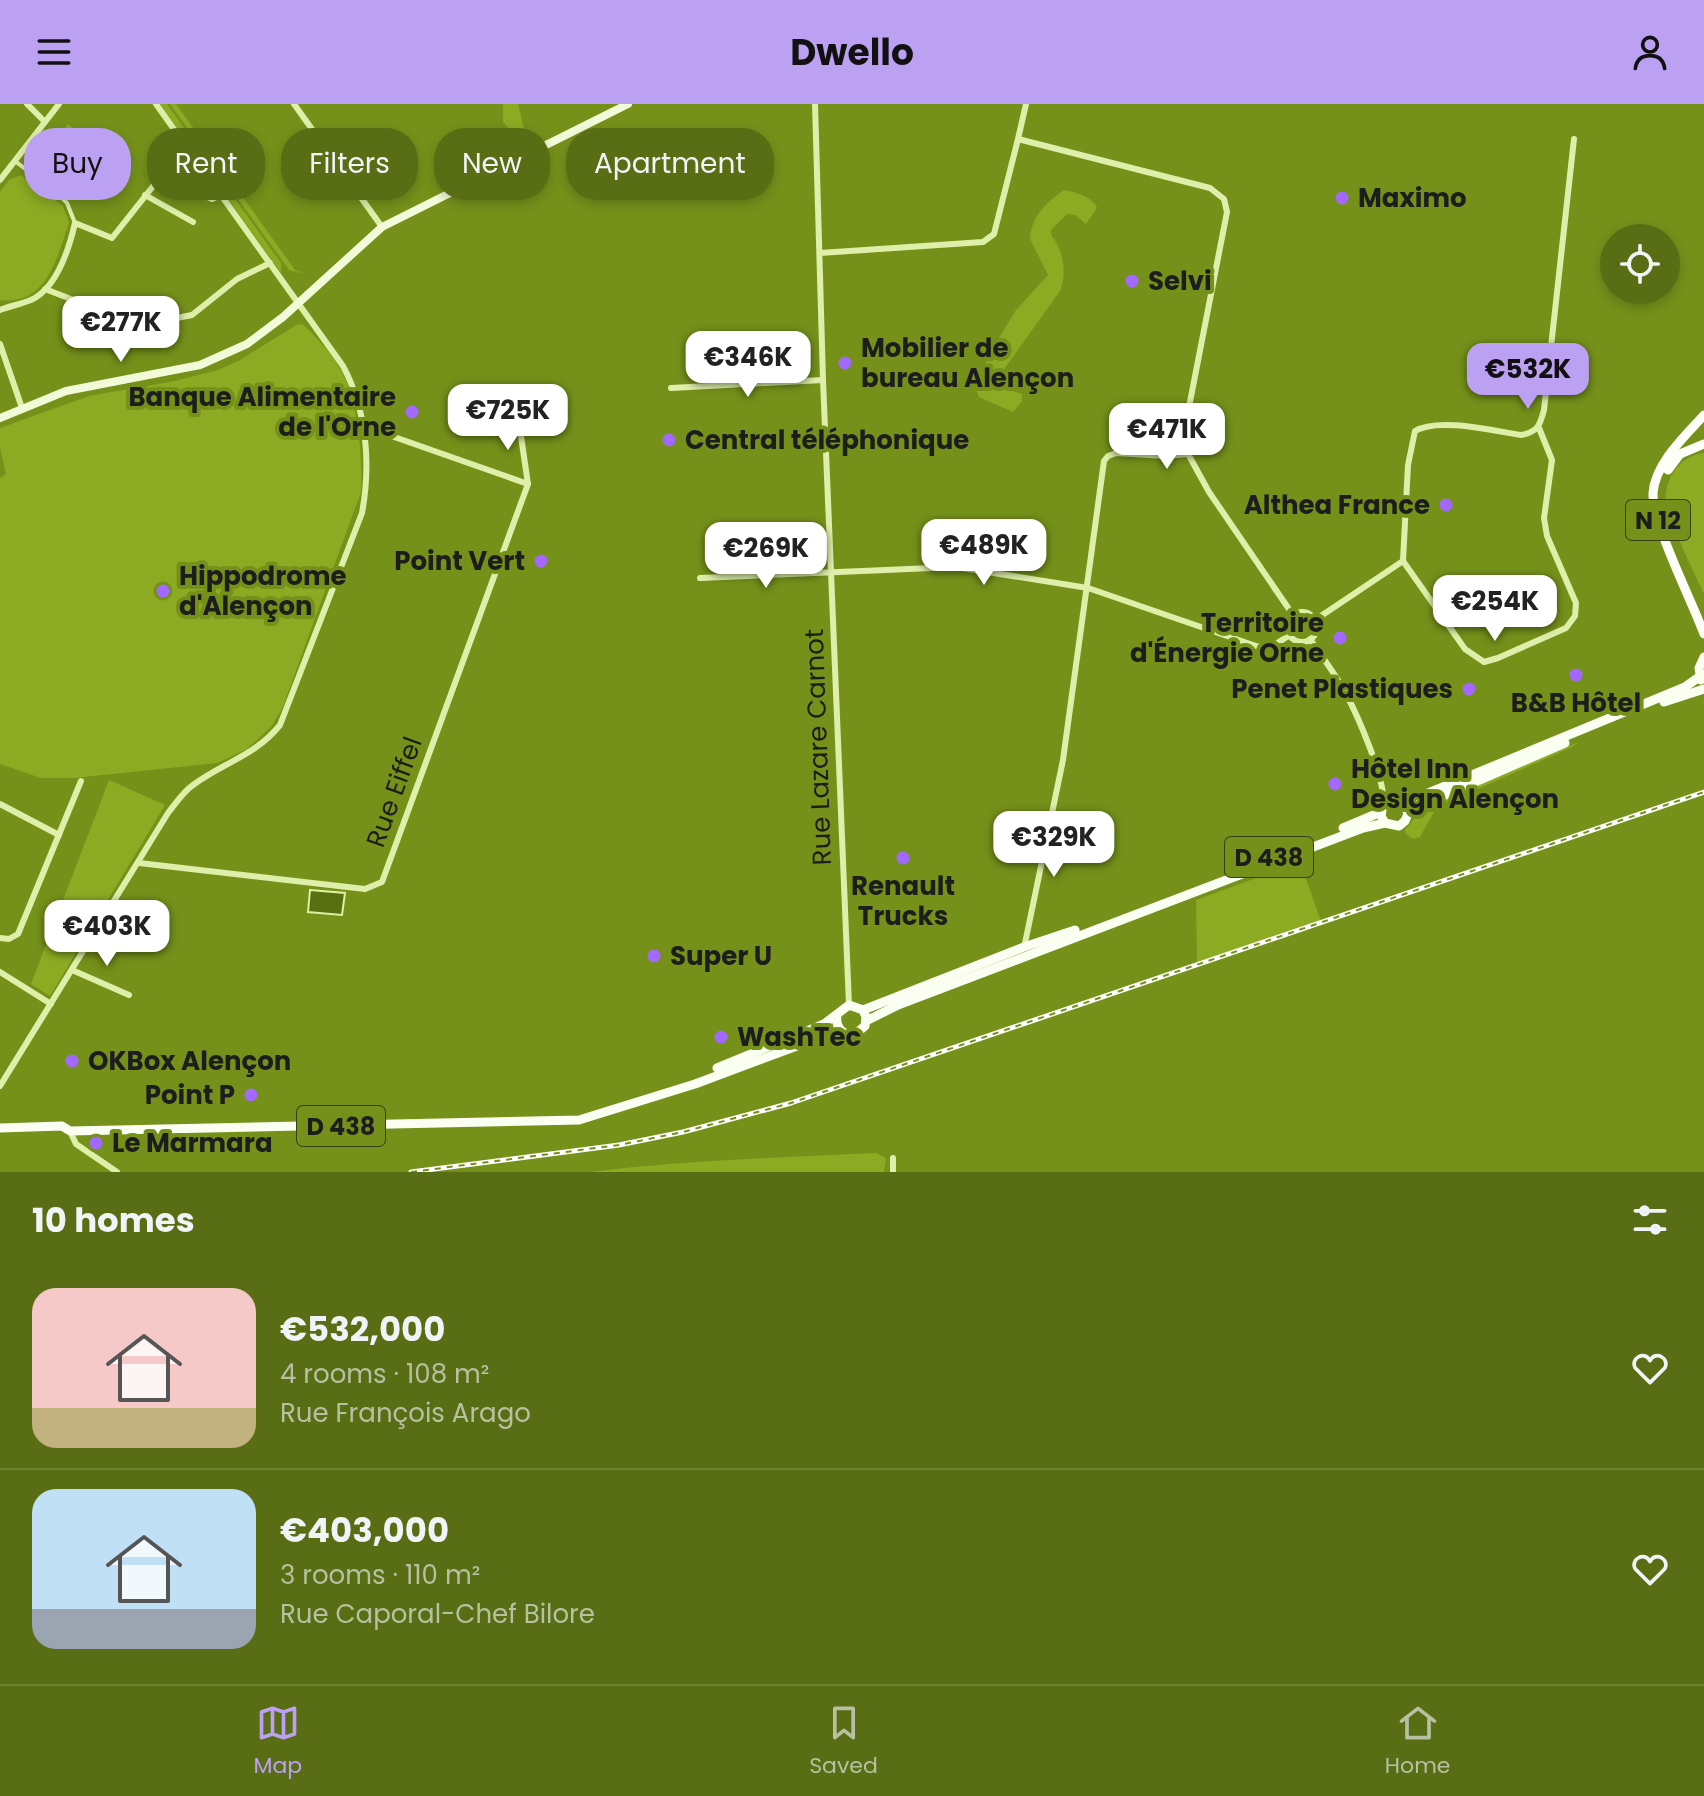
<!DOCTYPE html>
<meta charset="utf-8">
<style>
body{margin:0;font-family:Poppins,sans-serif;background:#617522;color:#f1f3f6;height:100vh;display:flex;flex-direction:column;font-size:30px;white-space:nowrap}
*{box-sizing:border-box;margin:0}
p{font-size:26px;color:#b7c0a0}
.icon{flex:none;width:44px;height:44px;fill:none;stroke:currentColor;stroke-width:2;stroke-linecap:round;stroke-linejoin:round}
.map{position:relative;height:1068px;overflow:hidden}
.drawer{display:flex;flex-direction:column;background:#586d14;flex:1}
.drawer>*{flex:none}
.top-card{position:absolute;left:24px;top:24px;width:800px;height:72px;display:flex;gap:16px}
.tools{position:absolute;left:1600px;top:120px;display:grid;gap:16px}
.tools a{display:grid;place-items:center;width:80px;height:80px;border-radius:50%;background:#586d14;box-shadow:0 4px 12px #0003;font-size:40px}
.price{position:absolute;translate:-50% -68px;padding:0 18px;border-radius:16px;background:#fff;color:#222;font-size:26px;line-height:52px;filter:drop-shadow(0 2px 4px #0008)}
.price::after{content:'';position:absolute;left:50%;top:48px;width:24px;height:18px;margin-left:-12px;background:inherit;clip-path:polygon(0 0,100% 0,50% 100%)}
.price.active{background:#bca0f2;color:#111}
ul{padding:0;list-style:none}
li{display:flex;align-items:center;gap:24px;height:200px;padding:0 32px}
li+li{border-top:2px solid #6d8034}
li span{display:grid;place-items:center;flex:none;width:224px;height:160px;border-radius:24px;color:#555}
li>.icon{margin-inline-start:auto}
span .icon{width:96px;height:96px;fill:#fffc;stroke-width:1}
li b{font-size:34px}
h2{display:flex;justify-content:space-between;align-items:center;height:96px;padding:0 32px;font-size:34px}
.tag{padding:0 28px;border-radius:32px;background:#586d14;box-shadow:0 4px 12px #0003;font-size:28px;line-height:72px}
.tag.active{background:#bca0f2;color:#111}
header{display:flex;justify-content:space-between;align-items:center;height:104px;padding:0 32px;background:#bca0f2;color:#111;font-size:36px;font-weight:700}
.dock{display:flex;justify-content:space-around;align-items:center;height:112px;border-top:2px solid #6d8034;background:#586d14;font-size:22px;color:#b7c0a0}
.dock a{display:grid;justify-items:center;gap:4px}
.dock .active{color:#bca0f2}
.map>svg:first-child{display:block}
</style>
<header><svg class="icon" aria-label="menu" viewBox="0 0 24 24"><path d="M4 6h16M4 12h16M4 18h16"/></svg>Dwello<svg class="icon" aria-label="person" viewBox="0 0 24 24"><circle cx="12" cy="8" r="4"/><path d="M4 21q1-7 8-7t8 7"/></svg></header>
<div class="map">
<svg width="1704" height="1068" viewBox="0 0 1704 1068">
<rect width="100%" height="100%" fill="#75911a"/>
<g fill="#8cab23">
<polygon points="160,0 167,0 281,159 281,169"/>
<polygon points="170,0 176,0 295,166 307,170 289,166"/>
<polygon points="503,0 518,0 528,42 516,48 515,31 503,18"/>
<polygon points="68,20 89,36 64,69 43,53"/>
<path d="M21,71L63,102L69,119C57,153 47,202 0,196V88L9,76Z"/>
<path d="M1064,86C1076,88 1092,93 1097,104L1086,120L1075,111L1067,110L1051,126V131C1064,147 1067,169 1060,187L997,275L1003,284L1022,290V297L1013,308L979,293L975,283L990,249L1016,206L1048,171L1030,135C1031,112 1047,98 1064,86Z"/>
<path d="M298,220L304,221C317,235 331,248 340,265C358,295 363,353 361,388L282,605L271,623L247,645L217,659L74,674H41L0,660V374L6,370L0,344V324L89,292L175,277L218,266L240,256Z"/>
<path d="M1704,349V490C1695,470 1668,416 1666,398C1664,374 1680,352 1704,349Z"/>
<polygon points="1579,638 1572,643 1446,699 1435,706 1420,733 1413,735 1406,730 1405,726 1422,704"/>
<polygon points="109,676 165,701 50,892 31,880"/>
<polygon points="1300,758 1321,817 1197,860 1196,796"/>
<path d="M876,1049L886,1054L884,1068H589C684,1057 780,1053 876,1049Z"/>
</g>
<polygon fill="#586f12" stroke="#dff19d" stroke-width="2" points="310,786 345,789 342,811 308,808"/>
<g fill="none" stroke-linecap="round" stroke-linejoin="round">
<polyline stroke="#dfefaa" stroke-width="4" points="15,57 60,92 67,99 75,119"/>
<g stroke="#dfefaa" stroke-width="6">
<polyline points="27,0 45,18"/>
<polyline points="294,0 382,123"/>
<polyline points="815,0 823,276 849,901"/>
<polyline points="1018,35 1026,0"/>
<polyline points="0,76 59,0"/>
<polyline points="145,91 193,118"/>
<polyline points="820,149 983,138 994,130 1018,35 1210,84 1224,95 1227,108 1182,339 1209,388 1293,511"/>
<polyline points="45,185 133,219 146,220 192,211 237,175 270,159"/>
<path d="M0,206C10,202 21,200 31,196C57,184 69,145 75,119L112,134L158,76L164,74L212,95L221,91"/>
<polyline points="0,240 22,304"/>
<polyline points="671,284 823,276"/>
<polyline points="363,322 528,380"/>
<polyline points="1152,349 1182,339"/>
<path d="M1403,457L1408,361L1415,327C1438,313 1494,327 1521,331C1538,328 1540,321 1544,306L1574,35"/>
<polyline points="700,474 956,463 1088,484 1256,542 1271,543 1290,531"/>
<circle cx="1302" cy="523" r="15"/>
<polyline points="1315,516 1403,457 1465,545 1484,558 1498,554 1566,524 1575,512 1576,499 1547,432 1544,414 1552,356 1539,324"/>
<path d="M1310,535C1321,552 1335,569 1345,588C1357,610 1387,678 1383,701"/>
<polyline points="0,700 59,731"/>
<polyline points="139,759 365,785 382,778 528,380 518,312"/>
<polyline points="0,834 9,835 18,830 81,677"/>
<polyline points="1024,844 1063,656 1104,357 1108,352 1116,349 1166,352 1186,350"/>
<polyline points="72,866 129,891"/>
<polyline points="0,868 51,900"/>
<path d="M0,982L168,709C176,699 183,688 193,681C224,658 255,652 280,621L362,409C371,360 367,307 343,262L156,0"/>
<polyline points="70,1027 76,1040 117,1068"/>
<polyline points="893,1068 893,1054"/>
</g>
<polyline stroke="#f2fad7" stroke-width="8" points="0,314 66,287 200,261 247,240 283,213 382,123 628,0"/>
<g stroke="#fbfff2" stroke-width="9">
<polyline points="1701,576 1699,564 1704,553"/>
<polyline points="1664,598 1704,585"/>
<polyline points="1404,699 1685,583 1699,573"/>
<polyline points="1408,710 1436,695 1565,639"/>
<polyline points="1343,724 1381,708"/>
<polyline points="863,906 1024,843 1075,826"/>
<polyline points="866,917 898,901 1363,724 1385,719 1399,722 1405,717 1408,710 1404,699 1393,695 1383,701 1381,712 1385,719"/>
<path d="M717,964L824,920L849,901L863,906L866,913L865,922L854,931C842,931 835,923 837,911"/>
<polyline points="0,1024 62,1022 70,1027 579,1016 695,980 840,926"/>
</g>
<g stroke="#fdfff8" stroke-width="9">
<path d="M1704,311C1686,331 1655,359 1653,389C1652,419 1692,497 1704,530"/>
<polyline points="1668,366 1680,350 1704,340"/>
</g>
<defs>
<polyline id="rail" points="411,1068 619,1041 683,1028 791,999 1704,688"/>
</defs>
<use href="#rail" stroke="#fff" stroke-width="5"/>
<use href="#rail" stroke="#75911a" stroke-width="2" stroke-dasharray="6" stroke-linecap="butt"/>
</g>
<g fill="#a368ff" stroke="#75911a" stroke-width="3">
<circle cx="1342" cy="94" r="8"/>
<circle cx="1132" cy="177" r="8"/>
<circle cx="845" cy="259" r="8"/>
<circle cx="412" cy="308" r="8"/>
<circle cx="669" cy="336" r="8"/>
<circle cx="1446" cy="401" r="8"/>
<circle cx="541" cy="457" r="8"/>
<circle cx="163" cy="487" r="8"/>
<circle cx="1340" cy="534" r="8"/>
<circle cx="1576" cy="571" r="8"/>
<circle cx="1469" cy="585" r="8"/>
<circle cx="1335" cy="680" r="8"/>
<circle cx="903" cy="754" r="8"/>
<circle cx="654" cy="852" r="8"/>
<circle cx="721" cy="933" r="8"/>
<circle cx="72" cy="957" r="8"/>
<circle cx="251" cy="991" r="8"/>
<circle cx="96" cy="1039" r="8"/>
</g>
<g text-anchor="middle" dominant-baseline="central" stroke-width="8" stroke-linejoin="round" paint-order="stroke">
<g fill="#75911a" stroke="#37401c" stroke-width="2">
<rect x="1626" y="396" width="64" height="40" rx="6"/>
<rect x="1225" y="733" width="88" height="40" rx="6"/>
<rect x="297" y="1002" width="88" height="40" rx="6"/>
</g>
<g font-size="24" font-weight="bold" fill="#1d1d1d">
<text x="1658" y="416">N 12</text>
<text x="1269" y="753">D 438</text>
<text x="341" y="1022">D 438</text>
</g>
<g font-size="26" font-weight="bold" fill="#1d1d1d" stroke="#75911a" text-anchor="start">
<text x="1358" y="94">Maximo</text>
<text x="1148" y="177">Selvi</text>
<text x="861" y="244">Mobilier de<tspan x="861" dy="30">bureau Alençon</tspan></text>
<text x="396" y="293" text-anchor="end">Banque Alimentaire<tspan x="396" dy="30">de l'Orne</tspan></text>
<text x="685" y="336">Central téléphonique</text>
<text x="1430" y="401" text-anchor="end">Althea France</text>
<text x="525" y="457" text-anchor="end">Point Vert</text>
<text x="179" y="472">Hippodrome<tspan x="179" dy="30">d'Alençon</tspan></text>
<text x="1324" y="519" text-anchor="end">Territoire<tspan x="1324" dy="30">d'Énergie Orne</tspan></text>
<text x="1453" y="585" text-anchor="end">Penet Plastiques</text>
<text x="1576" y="599" text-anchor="middle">B&amp;B Hôtel</text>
<text x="1351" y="665">Hôtel Inn<tspan x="1351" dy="30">Design Alençon</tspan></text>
<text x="903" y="782" text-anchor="middle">Renault<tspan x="903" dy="30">Trucks</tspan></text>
<text x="670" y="852">Super U</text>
<text x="737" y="933">WashTec</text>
<text x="88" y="957">OKBox Alençon</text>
<text x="235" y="991" text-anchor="end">Point P</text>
<text x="112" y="1039">Le Marmara</text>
</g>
<g font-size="26" fill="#1d1d1d" stroke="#75911a">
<text transform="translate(818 643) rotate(-92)">Rue Lazare Carnot</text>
<text transform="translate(394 688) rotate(-70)">Rue Eiffel</text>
</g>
</g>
</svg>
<div class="tools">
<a><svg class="icon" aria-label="locate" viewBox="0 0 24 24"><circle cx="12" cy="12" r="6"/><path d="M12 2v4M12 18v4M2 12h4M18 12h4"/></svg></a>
</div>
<b class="price" style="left:121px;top:260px">€277K</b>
<b class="price" style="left:748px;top:295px">€346K</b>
<b class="price active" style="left:1528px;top:307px">€532K</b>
<b class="price" style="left:508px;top:348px">€725K</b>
<b class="price" style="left:1167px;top:367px">€471K</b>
<b class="price" style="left:984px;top:483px">€489K</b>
<b class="price" style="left:766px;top:486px">€269K</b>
<b class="price" style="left:1495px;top:539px">€254K</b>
<b class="price" style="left:1054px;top:775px">€329K</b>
<b class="price" style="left:107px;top:864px">€403K</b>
<div class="top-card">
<a class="tag active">Buy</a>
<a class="tag">Rent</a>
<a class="tag">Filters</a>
<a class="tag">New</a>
<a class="tag">Apartment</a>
</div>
</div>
<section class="drawer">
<h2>10 homes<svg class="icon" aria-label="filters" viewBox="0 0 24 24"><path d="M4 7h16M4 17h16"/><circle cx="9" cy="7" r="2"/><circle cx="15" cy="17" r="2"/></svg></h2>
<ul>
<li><span style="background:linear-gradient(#f6c9c9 75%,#c2b280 0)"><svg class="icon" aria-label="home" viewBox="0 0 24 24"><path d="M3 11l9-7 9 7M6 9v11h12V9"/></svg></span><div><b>€532,000</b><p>4 rooms · 108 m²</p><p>Rue François Arago</p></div><svg class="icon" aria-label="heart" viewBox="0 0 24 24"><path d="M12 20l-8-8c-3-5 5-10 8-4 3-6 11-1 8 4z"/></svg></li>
<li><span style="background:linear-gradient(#bfe0f5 75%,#9aa5b1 0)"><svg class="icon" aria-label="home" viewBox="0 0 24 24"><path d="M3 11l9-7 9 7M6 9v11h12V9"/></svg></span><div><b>€403,000</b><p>3 rooms · 110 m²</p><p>Rue Caporal-Chef Bilore</p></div><svg class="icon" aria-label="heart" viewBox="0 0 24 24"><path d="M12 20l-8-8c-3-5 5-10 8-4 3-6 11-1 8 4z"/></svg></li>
</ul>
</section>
<nav class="dock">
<a class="active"><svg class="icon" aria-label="map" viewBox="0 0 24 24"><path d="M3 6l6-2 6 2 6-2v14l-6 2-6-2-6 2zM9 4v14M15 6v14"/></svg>Map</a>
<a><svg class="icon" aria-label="saved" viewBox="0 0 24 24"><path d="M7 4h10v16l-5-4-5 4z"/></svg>Saved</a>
<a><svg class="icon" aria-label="home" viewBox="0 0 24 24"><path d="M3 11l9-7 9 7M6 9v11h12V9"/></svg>Home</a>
</nav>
